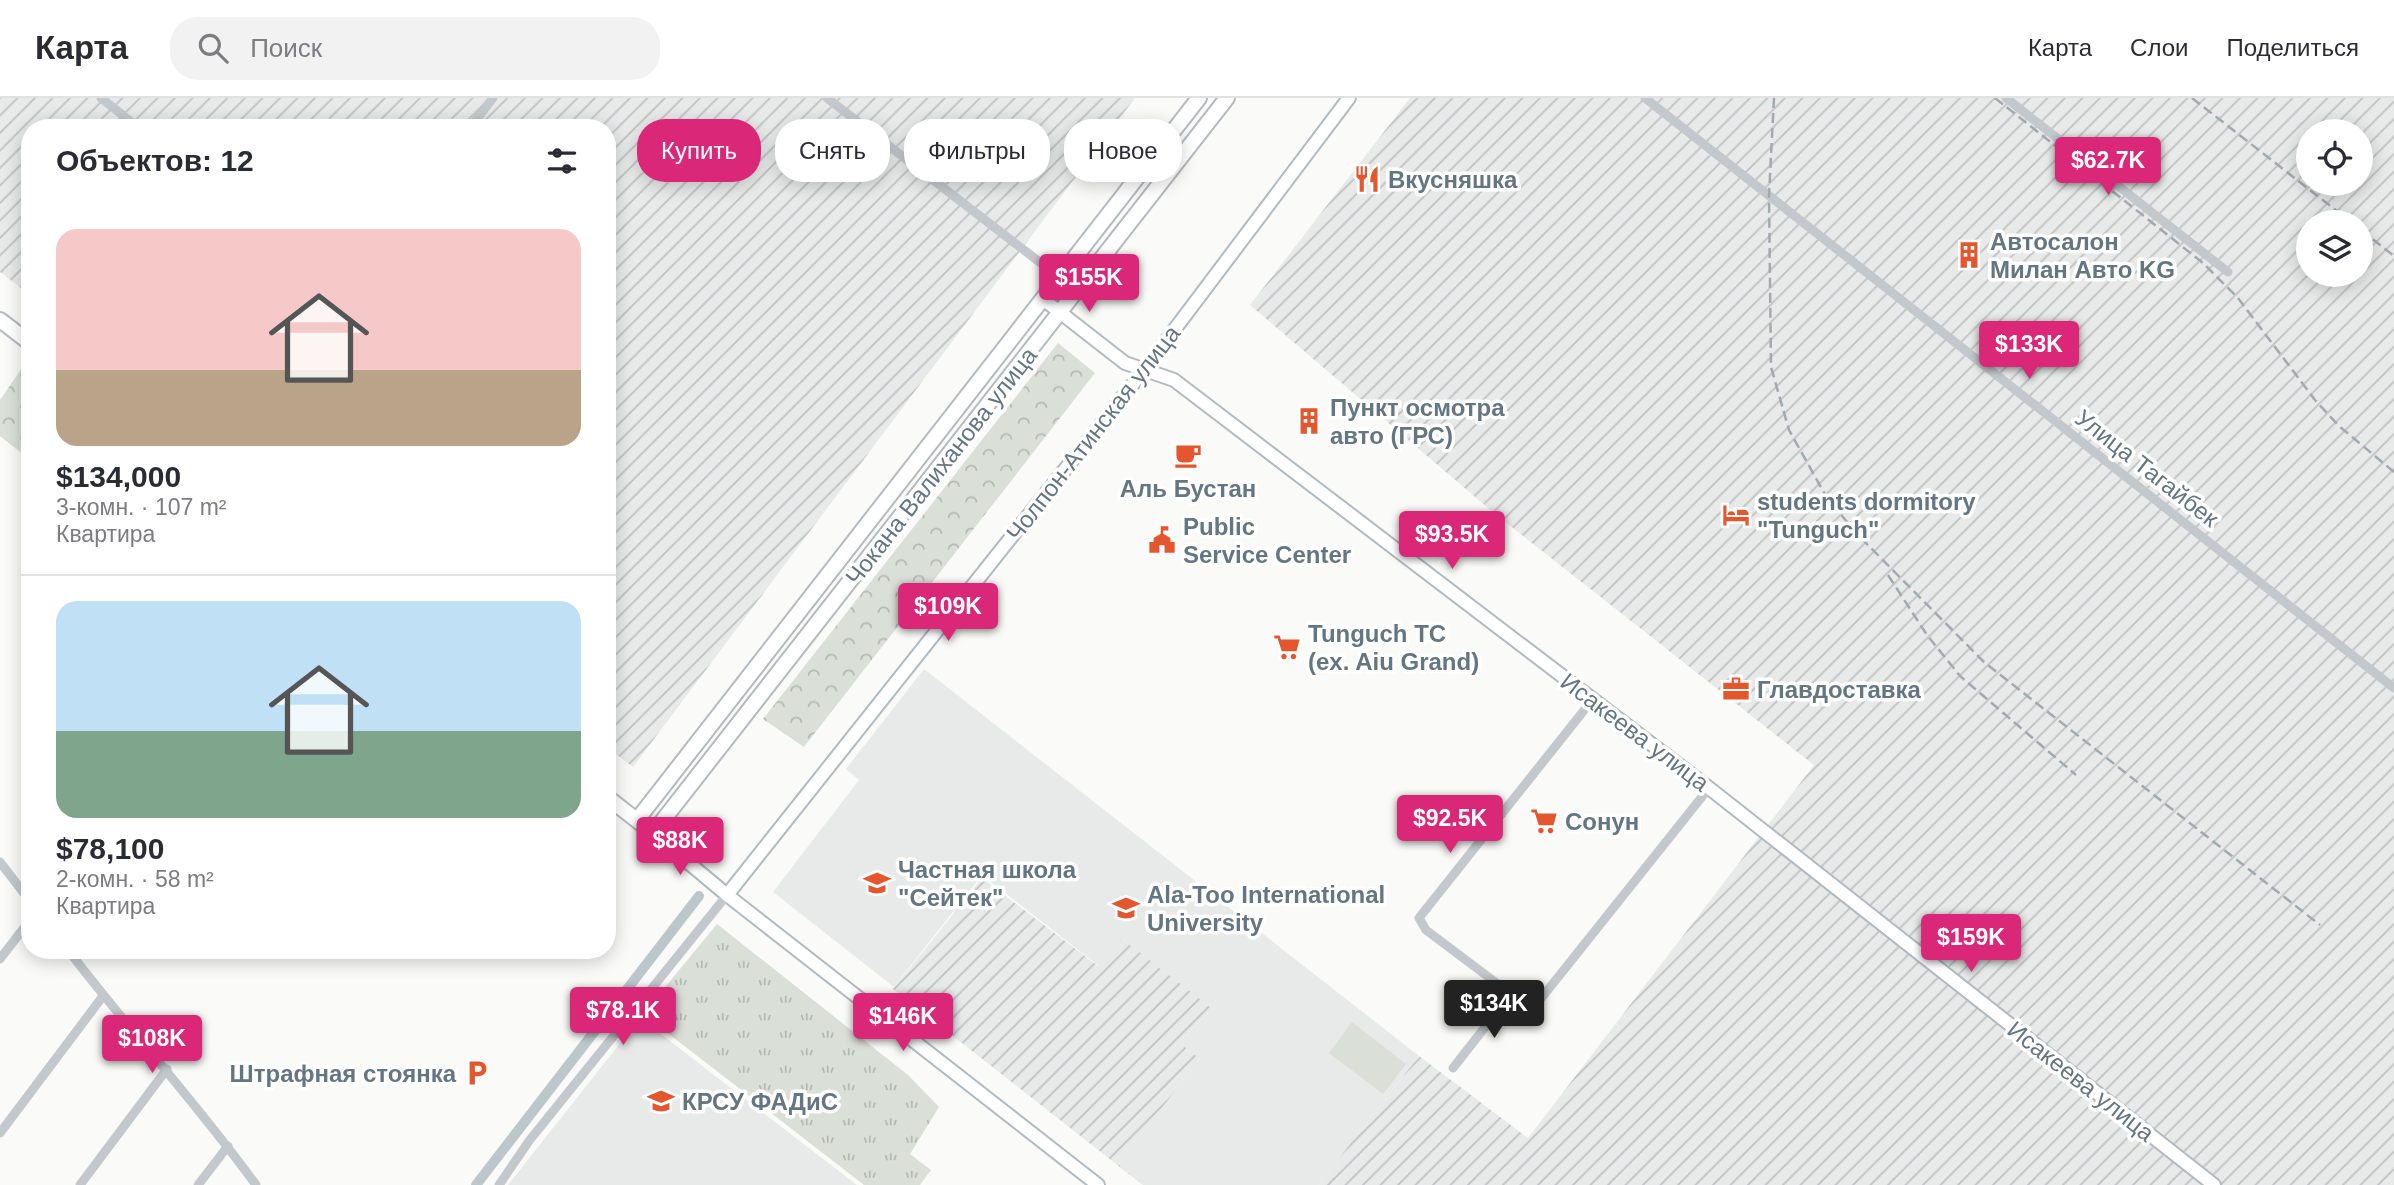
<!DOCTYPE html>
<html lang="ru">
<meta charset="utf-8">
<style>
body{margin:0;font-family:Arial,sans-serif;background:#f2f2f3;color:#2b2b33;height:100vh;display:flex;flex-direction:column;font-size:26px;white-space:nowrap}
*{box-sizing:border-box;margin:0}
p{font-size:23px;color:#7c7c81}
.icon{flex:none;width:38px;height:38px;fill:none;stroke:currentColor;stroke-width:2;stroke-linecap:round;stroke-linejoin:round}
.map{position:relative;flex:1;overflow:hidden}
.panel{position:absolute;left:21px;top:21px;width:595px;height:840px;display:flex;flex-direction:column;background:#fff;border-radius:28px;box-shadow:0 4px 18px #0003}
.panel>*{flex:none}
.guide{position:absolute;left:637px;top:21px;width:665px;height:63px;display:flex;gap:14px}
.buttons{position:absolute;left:2296px;top:21px;display:grid;gap:14px}
.buttons a{display:grid;place-items:center;width:77px;height:77px;border-radius:50%;background:#fff;box-shadow:0 4px 18px #0003;font-size:35px}
.price{position:absolute;translate:-50% -60px;padding:0 16px;border-radius:7px;background:#db2777;color:#fff;font-size:23px;line-height:46px;filter:drop-shadow(0 2px 4px #0008)}
.price::after{content:'';position:absolute;left:50%;top:42px;width:21px;height:16px;margin-left:-10px;background:inherit;clip-path:polygon(0 0,100% 0,50% 100%)}
.price.selected{background:#222;color:#fff}
ul{padding:0;list-style:none}
li{display:grid;align-content:center;gap:14px;height:371px;padding:0 35px}
li+li{border-top:2px solid #e1e1e2}
li span{display:grid;place-items:center;height:217px;border-radius:21px;color:#555}
li>.icon{margin-inline-start:auto}
span .icon{width:126px;height:126px;fill:#fffc;stroke-width:1}
li b{font-size:30px}
h2{display:flex;justify-content:space-between;align-items:center;height:84px;padding:0 35px;font-size:30px}
.chip{padding:0 24px;border-radius:28px;background:#fff;box-shadow:0 4px 18px #0003;font-size:24px;line-height:63px}
.chip.selected{background:#db2777;color:#fff}
header{display:flex;align-items:center;gap:42px;box-sizing:border-box;height:98px;padding:0 35px;background:#fff;border-bottom:2px solid #e1e1e2}
header strong{font-size:33px}
nav{display:flex;gap:38px;margin-inline-start:auto;font-size:24px}
.search{width:490px;height:63px;background:#f2f2f3;display:flex;align-items:center;gap:18px;box-sizing:border-box;padding:0 24px;border-radius:28px;color:#7c7c81;font-size:26px}
.map>svg:first-child{display:block}
</style>
<header>
<strong>Карта</strong>
<div class="search"><svg class="icon" aria-label="search" viewBox="0 0 24 24"><circle cx="10" cy="10" r="6"/><path d="M15 15l6 6"/></svg>Поиск</div>
<nav><a>Карта</a><a>Слои</a><a>Поделиться</a></nav>
</header>
<div class="map">
<svg width="2394" height="1087" viewBox="0 0 2394 1087">
<defs>
<pattern id="industrial-furrows" width="10" height="10" patternUnits="userSpaceOnUse" patternTransform="scale(1.75)"><rect width="10" height="10" fill="#e8e9e9"/><path d="M-1 1l2-2M0 10L10 0M9 11l2-2" fill="none" stroke="#c0c1c2"/></pattern>
<pattern id="grass-tufts" width="24" height="20" patternUnits="userSpaceOnUse" patternTransform="scale(1.75)"><rect width="24" height="20" fill="#dadfd7"/><path d="M3 7l-1-3M5 7V3M7 7l1-3M15 17l-1-3M17 17v-4M19 17l1-3" fill="none" stroke="#b4b9b4"/></pattern>
<pattern id="forest-crowns" width="20" height="18" patternUnits="userSpaceOnUse" patternTransform="scale(1.75)"><rect width="20" height="18" fill="#dadfd7"/><path d="M2 6a3 3 0 1 1 6 0M12 15a3 3 0 1 1 6 0" fill="none" stroke="#b4b9b4"/></pattern>
</defs>
<rect width="100%" height="100%" fill="#fafaf8"/>
<g fill="#e8e9e9">
<polygon points="924,571 1419,958 1318,1087 1143,1087 1117,1067 1200,961 1181,946 1209,909 1121,840 1099,868 982,777 894,889 773,794 859,682 846,671"/>
<polygon points="640,920 857,1087 508,1087"/>
</g>
<g fill="url(#industrial-furrows)" fill-rule="evenodd">
<polygon points="0,0 1135,0 633,669 607,649 607,30 30,30 30,197 0,174"/>
<path d="M1410,0H2394V1087H1318L1419,958L1528,1040L1814,667L1494,415L1250,207ZM2308,33H2361V86H2308ZM2308,124H2361V177H2308Z"/>
<polygon points="982,780 1098,868 1121,840 1210,909 1181,946 1200,961 1118,1066 1143,1087 893,891"/>
</g>
<polygon fill="url(#grass-tufts)" points="717,826 908,977 939,1009 910,1056 931,1072 920,1087 864,1087 643,916"/>
<g fill="url(#forest-crowns)">
<polygon points="1058,245 1095,275 804,649 763,621"/>
<polygon points="28,261 30,262 30,362 0,338 0,302"/>
</g>
<polygon fill="#dadfd7" points="1352,924 1406,966 1383,996 1329,955"/>
<g fill="none" stroke-linecap="round" stroke-linejoin="round">
<polyline stroke="#bbc7cb" stroke-width="10" points="476,1087 699,798"/>
<defs>
<g id="secondary">
<polyline points="1043,201 1125,265 1174,282 1709,690 2214,1087"/>
<polyline points="653,735 727,797 1098,1087"/>
<polyline points="727,797 1144,272 1349,0"/>
</g>
<g id="primary">
<polyline points="0,222 30,245"/>
<polyline points="607,699 653,735 1227,0"/>
<polyline points="637,722 1199,0"/>
</g>
</defs>
<use href="#secondary" stroke="#b3babf" stroke-width="16"/>
<use href="#primary" stroke="#b5babe" stroke-width="18"/>
<g stroke="#c3c8cc" stroke-width="9">
<polyline points="101,0 139,30"/>
<polyline points="827,0 1077,193"/>
<polyline points="1645,0 2394,590"/>
<polyline points="2006,0 2228,174"/>
<polyline points="470,30 493,0"/>
<polyline points="1593,601 1419,820 1426,832 1511,896 1524,903 1539,903 1709,690"/>
<polyline points="0,764 30,803"/>
<path d="M68,852C129,932 197,1005 256,1087"/>
<polyline points="0,861 30,822"/>
<polyline points="1453,970 1511,896"/>
<polyline points="0,1035 103,898"/>
<polyline points="80,1087 167,971"/>
<polyline points="198,1087 228,1048"/>
<polyline points="499,1087 529,1043 727,797"/>
</g>
<use href="#secondary" stroke="#fff" stroke-width="12"/>
<use href="#primary" stroke="#fff" stroke-width="14"/>
<g stroke="#a2aab0" stroke-width="2.5" stroke-dasharray="10 5" stroke-linecap="butt">
<polyline points="1774,0 1769,97 1771,269 1789,332 1827,400 1858,437 1984,564 2320,827"/>
<polyline points="1995,0 2203,165 2238,200 2315,302 2339,328 2394,374"/>
<polyline points="2192,0 2351,124"/>
<polyline points="2361,132 2394,158"/>
<polyline points="1888,477 1927,537 1960,578 2076,677"/>
</g>
</g>
<defs>
<symbol id="restaurant-bare" viewBox="-9 -9 18 18"><path d="M-5-6h1v4h1v-4h1v4h1v-4h1v5L-1.5 .5V6h-2V.5L-5-1ZM5-6V6H3V1.5H1.5Q1.5-4 5-6Z" fill="#e4572e" stroke="#fff" stroke-width="2.5" paint-order="stroke"/></symbol>
<symbol id="building-bare" viewBox="-9 -9 18 18"><path d="M-4-6H4V6H1V3H-1V6H-4ZM-2.5-4.3h1.7v1.8h-1.7ZM.8-4.3h1.7v1.8H.8ZM-2.5-1h1.7V.8h-1.7ZM.8-1h1.7V.8H.8Z" fill="#e4572e" stroke="#fff" stroke-width="2.5" paint-order="stroke"/></symbol>
<symbol id="cafe-bare" viewBox="-9 -9 18 18"><path d="M-5.5-4.5H6V0H3Q3 3.5 0 3.5H-2.5Q-5.5 3.5-5.5 0ZM3-3.2v2h1.7v-2ZM-6 4.5H4V6H-6Z" fill="#e4572e" stroke="#fff" stroke-width="2.5" paint-order="stroke"/></symbol>
<symbol id="hotel-bare" viewBox="-9 -9 18 18"><path d="M-6-4.5h1.5V1H6V5H4.5V3h-9V5H-6ZM-4 0a1.8 1.8 0 1 1 3.6 0ZM.5 0V-2.5h3Q6-2.5 6 0Z" fill="#e4572e" stroke="#fff" stroke-width="2.5" paint-order="stroke"/></symbol>
<symbol id="civic-bare" viewBox="-9 -9 18 18"><path d="M-.6-6.5H3V-4.5H.6V-3L4-1V1h2V6H-6V1h2V-1L-.6-3ZM-1.2 2.5V6h2.4V2.5Z" fill="#e4572e" stroke="#fff" stroke-width="2.5" paint-order="stroke"/></symbol>
<symbol id="supermarket-bare" viewBox="-9 -9 18 18"><path d="M-6-5.5h2.5l.6 2H6L4.5 2H-2.5L-4.4-4H-6ZM-1.5 3.2a1.3 1.3 0 1 0 .1 0ZM3 3.2a1.3 1.3 0 1 0 .1 0Z" fill="#e4572e" stroke="#fff" stroke-width="2.5" paint-order="stroke"/></symbol>
<symbol id="office-bare" viewBox="-9 -9 18 18"><path d="M-6-3h4V-5.5h4V-3h4V5H-6ZM-1-4.5V-3h2v-1.5ZM-6 0V1H6V0Z" fill="#e4572e" stroke="#fff" stroke-width="2.5" paint-order="stroke"/></symbol>
<symbol id="school-bare" viewBox="-9 -9 18 18"><path d="M0-5L7-2L0 1L-7-2ZM-4 1L0 2.5L4 1V4Q0 6-4 4Z" fill="#e4572e" stroke="#fff" stroke-width="2.5" paint-order="stroke"/></symbol>
<symbol id="university-bare" viewBox="-9 -9 18 18"><path d="M0-5L7-2L0 1L-7-2ZM-4 1L0 2.5L4 1V4Q0 6-4 4Z" fill="#e4572e" stroke="#fff" stroke-width="2.5" paint-order="stroke"/></symbol>
<symbol id="parking-bare" viewBox="-9 -9 18 18"><path d="M-3.5-5.5H1a3.5 3.5 0 0 1 0 7H-1V5.5H-3.5ZM-1-3.4V-.6H.8a1.4 1.4 0 0 0 0-2.8Z" fill="#e4572e" stroke="#fff" stroke-width="2.5" paint-order="stroke"/></symbol>
</defs>
<g fill-rule="evenodd">
<use href="#restaurant-bare" x="1348" y="62" width="38" height="38"/>
<use href="#building-bare" x="1950" y="138" width="38" height="38"/>
<use href="#building-bare" x="1290" y="304" width="38" height="38"/>
<use href="#cafe-bare" x="1169" y="338" width="38" height="38"/>
<use href="#hotel-bare" x="1717" y="398" width="38" height="38"/>
<use href="#civic-bare" x="1143" y="423" width="38" height="38"/>
<use href="#supermarket-bare" x="1268" y="530" width="38" height="38"/>
<use href="#office-bare" x="1717" y="572" width="38" height="38"/>
<use href="#supermarket-bare" x="1525" y="704" width="38" height="38"/>
<use href="#school-bare" x="858" y="766" width="38" height="38"/>
<use href="#university-bare" x="1107" y="791" width="38" height="38"/>
<use href="#parking-bare" x="458" y="956" width="38" height="38"/>
<use href="#university-bare" x="642" y="984" width="38" height="38"/>
</g>
<g text-anchor="middle" dominant-baseline="central" stroke-width="7" stroke-linejoin="round" paint-order="stroke">
<g font-size="24" font-weight="bold" fill="#657683" stroke="#fff" text-anchor="start">
<text x="1388" y="81">Вкусняшка</text>
<text x="1990" y="143">Автосалон<tspan x="1990" dy="28">Милан Авто KG</tspan></text>
<text x="1330" y="309">Пункт осмотра<tspan x="1330" dy="28">авто (ГРС)</tspan></text>
<text x="1188" y="390" text-anchor="middle">Аль Бустан</text>
<text x="1757" y="403">students dormitory<tspan x="1757" dy="28">"Tunguch"</tspan></text>
<text x="1183" y="428">Public<tspan x="1183" dy="28">Service Center</tspan></text>
<text x="1308" y="535">Tunguch TC<tspan x="1308" dy="28">(ex. Aiu Grand)</tspan></text>
<text x="1757" y="591">Главдоставка</text>
<text x="1565" y="723">Сонун</text>
<text x="898" y="771">Частная школа<tspan x="898" dy="28">"Сейтек"</tspan></text>
<text x="1147" y="796">Ala-Too International<tspan x="1147" dy="28">University</tspan></text>
<text x="456" y="975" text-anchor="end">Штрафная стоянка</text>
<text x="682" y="1003">КРСУ ФАДиС</text>
</g>
<g font-size="24" fill="#657683" stroke="#fff">
<text transform="translate(1093 335) rotate(-52)">Чолпон-Атинская улица</text>
<text transform="translate(941 368) rotate(-52)">Чокана Валиханова улица</text>
<text transform="translate(2147 370) rotate(38)">Улица Тагайбек</text>
<text transform="translate(1635 634) rotate(37)">Исакеева улица</text>
<text transform="translate(2081 983) rotate(38)">Исакеева улица</text>
</g>
</g>
</svg>
<div class="buttons">
<a><svg class="icon" aria-label="locate" viewBox="0 0 24 24"><circle cx="12" cy="12" r="6"/><path d="M12 2v4M12 18v4M2 12h4M18 12h4"/></svg></a>
<a><svg class="icon" aria-label="layers" viewBox="0 0 24 24"><path d="M12 4l9 5-9 5-9-5zM3 14l9 5 9-5"/></svg></a>
</div>
<b class="price" style="left:2108px;top:99px">$62.7K</b>
<b class="price" style="left:1089px;top:216px">$155K</b>
<b class="price" style="left:2029px;top:283px">$133K</b>
<b class="price" style="left:1452px;top:473px">$93.5K</b>
<b class="price" style="left:948px;top:545px">$109K</b>
<b class="price" style="left:1450px;top:757px">$92.5K</b>
<b class="price" style="left:680px;top:779px">$88K</b>
<b class="price" style="left:1971px;top:876px">$159K</b>
<b class="price selected" style="left:1494px;top:942px">$134K</b>
<b class="price" style="left:623px;top:949px">$78.1K</b>
<b class="price" style="left:903px;top:955px">$146K</b>
<b class="price" style="left:152px;top:977px">$108K</b>
<div class="guide">
<a class="chip selected">Купить</a>
<a class="chip">Снять</a>
<a class="chip">Фильтры</a>
<a class="chip">Новое</a>
</div>
<section class="panel">
<h2>Объектов: 12<svg class="icon" aria-label="filters" viewBox="0 0 24 24"><path d="M4 7h16M4 17h16"/><circle cx="9" cy="7" r="2"/><circle cx="15" cy="17" r="2"/></svg></h2>
<ul>
<li><span style="background:linear-gradient(#f6c9c9 65%,#b9a48a 0)"><svg class="icon" aria-label="home" viewBox="0 0 24 24"><path d="M3 11l9-7 9 7M6 9v11h12V9"/></svg></span><div><b>$134,000</b><p>3-комн. · 107 m²</p><p>Квартира</p></div></li>
<li><span style="background:linear-gradient(#bfe0f5 60%,#7fa58c 0)"><svg class="icon" aria-label="home" viewBox="0 0 24 24"><path d="M3 11l9-7 9 7M6 9v11h12V9"/></svg></span><div><b>$78,100</b><p>2-комн. · 58 m²</p><p>Квартира</p></div></li>
</ul>
</section>
</div>
